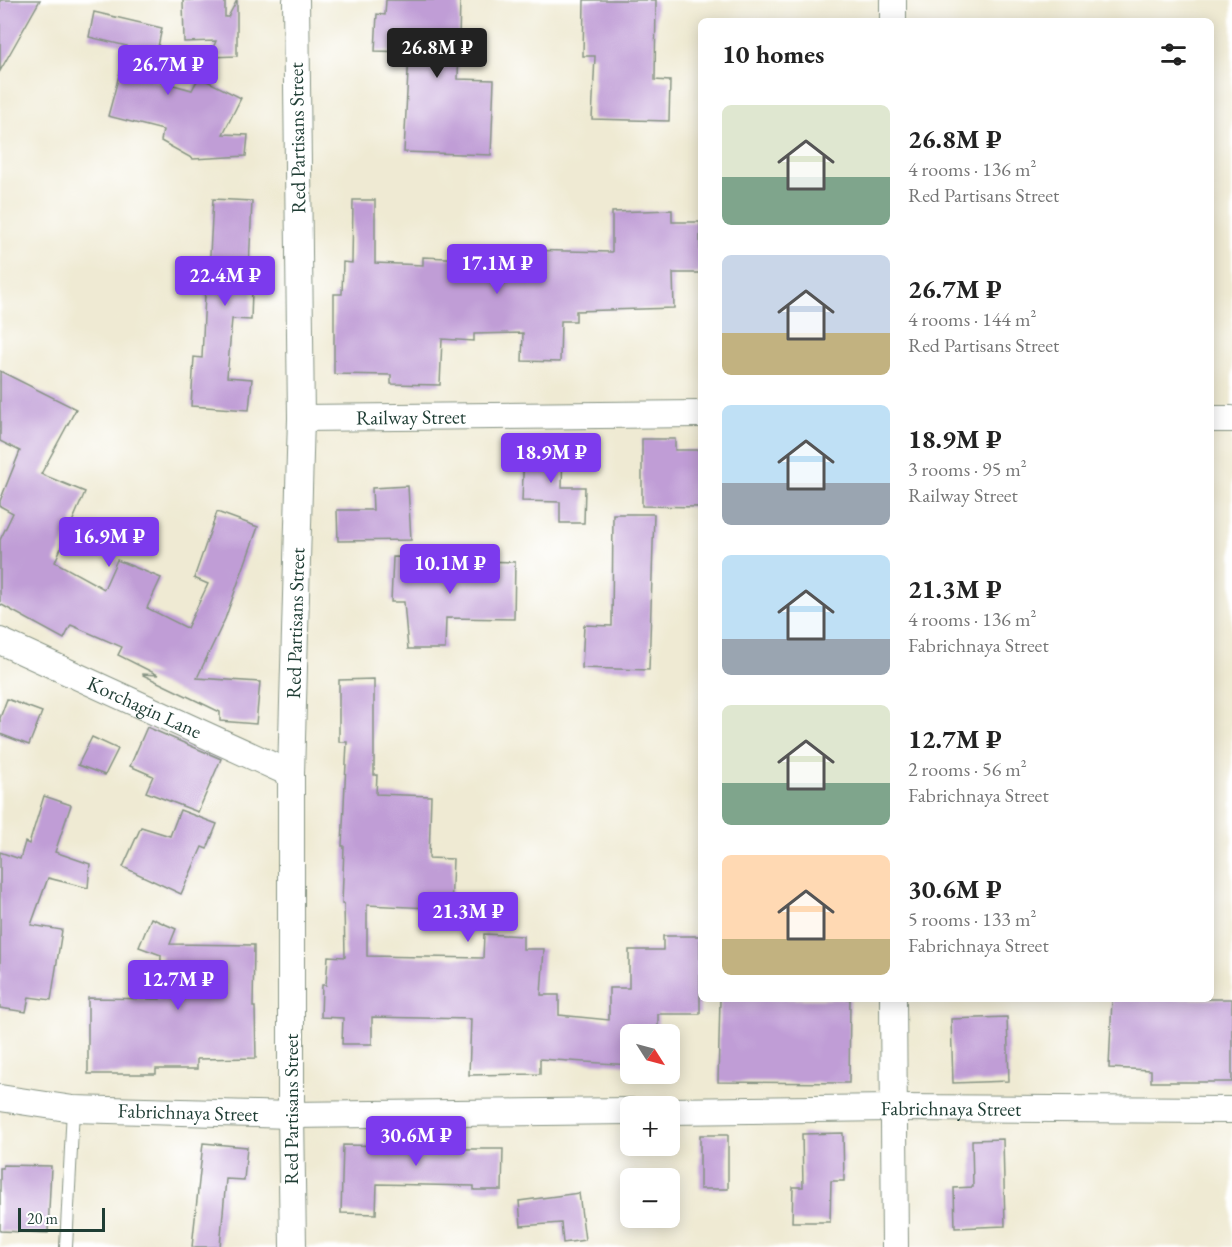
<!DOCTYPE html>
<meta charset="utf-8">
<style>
body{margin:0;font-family:"EB Garamond",serif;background:#f6f6f6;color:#222;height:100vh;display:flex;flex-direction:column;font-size:22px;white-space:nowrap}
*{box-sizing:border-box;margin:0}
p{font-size:20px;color:#767676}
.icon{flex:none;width:33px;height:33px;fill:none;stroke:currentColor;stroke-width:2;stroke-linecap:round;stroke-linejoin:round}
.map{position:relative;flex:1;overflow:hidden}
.panel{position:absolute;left:698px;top:18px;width:516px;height:984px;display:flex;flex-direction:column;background:#fff;border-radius:9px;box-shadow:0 3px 15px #0003}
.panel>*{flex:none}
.needle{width:39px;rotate:126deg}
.controls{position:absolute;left:620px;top:1024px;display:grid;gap:12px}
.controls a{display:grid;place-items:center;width:60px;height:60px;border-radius:9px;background:#fff;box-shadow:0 3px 15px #0003;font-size:30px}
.scale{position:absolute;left:18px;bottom:15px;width:87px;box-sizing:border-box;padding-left:6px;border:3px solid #1f3d34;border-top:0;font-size:16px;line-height:21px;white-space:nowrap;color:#1f3d34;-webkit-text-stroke:4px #fff;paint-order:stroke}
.price{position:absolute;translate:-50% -51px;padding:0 14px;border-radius:6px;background:#7c3aed;color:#fff;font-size:20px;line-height:39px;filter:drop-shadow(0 2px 3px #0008)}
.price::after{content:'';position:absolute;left:50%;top:36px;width:18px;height:14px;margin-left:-9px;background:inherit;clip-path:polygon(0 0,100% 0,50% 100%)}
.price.active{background:#222;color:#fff}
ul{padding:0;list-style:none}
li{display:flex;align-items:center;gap:18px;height:150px;padding:0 24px}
li span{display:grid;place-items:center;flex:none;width:168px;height:120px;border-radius:9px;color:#555}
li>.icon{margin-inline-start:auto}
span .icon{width:72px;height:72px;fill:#fffc;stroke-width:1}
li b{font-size:26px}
h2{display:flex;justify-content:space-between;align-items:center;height:72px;padding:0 24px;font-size:26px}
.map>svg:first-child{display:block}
</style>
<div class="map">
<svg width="1232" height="1247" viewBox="0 0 1232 1247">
<rect width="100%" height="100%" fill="#fff"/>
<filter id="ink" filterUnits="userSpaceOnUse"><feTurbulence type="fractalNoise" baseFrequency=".0167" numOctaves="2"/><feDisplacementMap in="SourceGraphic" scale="12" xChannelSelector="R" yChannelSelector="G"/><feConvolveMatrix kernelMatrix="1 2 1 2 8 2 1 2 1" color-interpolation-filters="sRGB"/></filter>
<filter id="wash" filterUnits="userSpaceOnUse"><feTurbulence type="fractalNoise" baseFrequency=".008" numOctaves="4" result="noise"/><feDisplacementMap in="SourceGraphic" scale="24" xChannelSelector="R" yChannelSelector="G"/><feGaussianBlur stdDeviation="1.35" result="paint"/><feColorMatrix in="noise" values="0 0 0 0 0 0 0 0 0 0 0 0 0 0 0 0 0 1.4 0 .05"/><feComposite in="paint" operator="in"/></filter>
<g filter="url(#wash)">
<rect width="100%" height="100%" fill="#efead3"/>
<g id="blocks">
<g fill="#c09dd6">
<polygon points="0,0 40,0 0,71"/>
<polygon points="183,0 225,0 225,17 228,17 237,0 237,56 209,57 216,41 184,42"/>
<polygon points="386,0 460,0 458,79 494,80 491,155 404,152 409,52 375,51 377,14 385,15"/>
<polygon points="584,0 656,0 655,80 670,81 669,121 592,119 595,56 583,56"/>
<polygon points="94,12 162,28 151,79 192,90 199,77 241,98 223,134 248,135 246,156 193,159 161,141 163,130 108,116 127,46 89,37"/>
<polygon points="213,199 252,201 248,290 252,290 251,320 232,319 227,377 252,379 249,410 191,406 194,357 202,358 206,273 209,273"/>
<polygon points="353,200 375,200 375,263 423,265 423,257 520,261 521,250 612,252 612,212 672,210 672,222 700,222 700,273 673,273 674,308 576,311 576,321 561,321 560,362 522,361 523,333 474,334 474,341 442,339 440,385 391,384 391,375 334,374 334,294 342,294 343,262 352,263"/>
<polygon points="0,371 76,409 41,474 85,492 55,562 104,589 117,560 161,578 147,608 187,628 208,584 194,578 217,512 258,527 225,619 197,678 260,682 256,724 220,721 220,712 143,675 143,674 158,675 118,655 122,647 71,625 64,639 0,604 0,540 13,513 0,506 0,501 20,451 0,441"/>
<polygon points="642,439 675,439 675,450 699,450 700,507 642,506"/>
<polygon points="524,449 563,450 562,487 585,487 584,523 560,523 560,502 522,501"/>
<polygon points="408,486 411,540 338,541 337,510 373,510 372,488"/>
<polygon points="613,514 654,514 649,670 582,668 584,625 612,626"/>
<polygon points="393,557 448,558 447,560 515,562 514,619 446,618 445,649 408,649 404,602 391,602"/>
<polygon points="374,679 374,775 377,775 376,794 431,796 429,858 453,859 451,909 367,905 367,956 483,958 484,934 523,936 523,949 544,949 541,995 559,995 559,1015 609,1020 609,988 629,988 629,950 663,950 663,936 700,936 700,1014 658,1014 658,1035 630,1035 630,1065 540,1059 540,1074 469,1075 471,1019 372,1017 372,1044 342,1044 343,1018 321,1017 322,985 326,985 328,956 345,957 344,904 342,904 344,846 342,846 347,742 339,742 339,680"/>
<polygon points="7,699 42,712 29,745 0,734 0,718"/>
<polygon points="147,727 221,759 198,812 146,792 153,776 130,766"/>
<polygon points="92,737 118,749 105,775 78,765"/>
<polygon points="44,796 71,805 55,852 90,864 88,888 48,878 31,925 62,930 51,1000 29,997 26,1012 0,1008 0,852 20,859 25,842 29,844"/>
<polygon points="180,810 217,824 207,849 202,847 181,894 123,867 141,827 170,836"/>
<polygon points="151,918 176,929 170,944 254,945 253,1007 255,1007 256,1058 197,1059 197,1069 156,1069 156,1074 88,1074 88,998 160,999 161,955 139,947"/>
<polygon points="720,999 850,999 849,1083 718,1082"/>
<polygon points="1112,999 1232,999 1232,1082 1151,1082 1151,1070 1109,1068"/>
<polygon points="1007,1017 1009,1081 953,1083 951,1019"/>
<polygon points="456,1128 455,1149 503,1149 502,1190 474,1190 474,1186 377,1184 376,1214 341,1213 343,1145 398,1146 399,1129"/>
<polygon points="843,1133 844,1181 831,1181 830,1222 792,1222 793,1187 803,1187 802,1134"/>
<rect x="700" y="1135" width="28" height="54"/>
<polygon points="1003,1139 1005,1226 955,1228 954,1188 973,1187 972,1140"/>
<polygon points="203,1143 247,1147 244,1180 226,1179 220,1247 192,1247"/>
<polygon points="3,1165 51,1166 48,1233 0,1231 0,1168 3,1168"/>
<polygon points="579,1193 585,1240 563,1243 561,1223 521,1226 519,1201"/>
</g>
</g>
</g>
<g filter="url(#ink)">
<use href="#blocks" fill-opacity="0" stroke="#879484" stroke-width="1.5"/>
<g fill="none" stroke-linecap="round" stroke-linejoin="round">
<defs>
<polyline id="service" points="66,1247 73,1109"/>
<g id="minor">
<polyline points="893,0 893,21"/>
<path id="s1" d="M301,418L700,414"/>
<polyline points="1210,419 1232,419"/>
<path id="s2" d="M0,641L291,774"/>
<polyline points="893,999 895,1247"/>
<path id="s3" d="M0,1098L73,1109L291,1115L630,1111"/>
<path id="s4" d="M669,1111L893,1108L1232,1110"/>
<path id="s5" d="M293,1247L291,1115V774L301,418L296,0"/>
</g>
</defs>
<use href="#service" stroke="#879484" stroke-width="14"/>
<use href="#minor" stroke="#879484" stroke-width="28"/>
<use href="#service" stroke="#fff" stroke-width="12"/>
<use href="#minor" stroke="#fff" stroke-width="26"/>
</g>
</g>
<g text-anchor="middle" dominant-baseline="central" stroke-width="6" stroke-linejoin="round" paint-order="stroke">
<g font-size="20" fill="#1f3d34" stroke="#fff">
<text transform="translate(297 138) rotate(-91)">Red Partisans Street</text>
<text stroke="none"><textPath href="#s1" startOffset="110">Railway Street</textPath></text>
<text stroke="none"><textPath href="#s5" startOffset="624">Red Partisans Street</textPath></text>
<text stroke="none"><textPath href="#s2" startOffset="159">Korchagin Lane</textPath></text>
<text transform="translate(291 1109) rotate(-90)">Red Partisans Street</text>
<text stroke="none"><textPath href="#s4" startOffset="282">Fabrichnaya Street</textPath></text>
<text stroke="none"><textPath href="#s3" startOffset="189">Fabrichnaya Street</textPath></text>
</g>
</g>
</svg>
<div class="controls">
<a><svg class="needle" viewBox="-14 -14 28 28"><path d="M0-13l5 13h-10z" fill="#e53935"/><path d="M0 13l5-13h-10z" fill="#767676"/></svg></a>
<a>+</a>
<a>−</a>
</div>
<div class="scale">20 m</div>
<b class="price active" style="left:437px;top:79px">26.8M ₽</b>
<b class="price" style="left:168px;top:96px">26.7M ₽</b>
<b class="price" style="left:497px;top:295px">17.1M ₽</b>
<b class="price" style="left:225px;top:307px">22.4M ₽</b>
<b class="price" style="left:551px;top:484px">18.9M ₽</b>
<b class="price" style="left:109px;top:568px">16.9M ₽</b>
<b class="price" style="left:450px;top:595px">10.1M ₽</b>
<b class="price" style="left:468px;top:943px">21.3M ₽</b>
<b class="price" style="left:178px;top:1011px">12.7M ₽</b>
<b class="price" style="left:416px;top:1167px">30.6M ₽</b>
<section class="panel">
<h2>10 homes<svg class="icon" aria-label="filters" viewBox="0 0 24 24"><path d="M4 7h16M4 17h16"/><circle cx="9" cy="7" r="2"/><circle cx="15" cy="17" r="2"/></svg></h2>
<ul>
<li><span style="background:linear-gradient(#dfe7d0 60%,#7fa58c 0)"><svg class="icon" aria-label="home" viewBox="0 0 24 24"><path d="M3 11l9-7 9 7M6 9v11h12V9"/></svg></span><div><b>26.8M ₽</b><p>4 rooms · 136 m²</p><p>Red Partisans Street</p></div></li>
<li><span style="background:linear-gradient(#c9d6e8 65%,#c2b280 0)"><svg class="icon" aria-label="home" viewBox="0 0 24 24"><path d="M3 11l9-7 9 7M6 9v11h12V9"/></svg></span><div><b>26.7M ₽</b><p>4 rooms · 144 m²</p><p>Red Partisans Street</p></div></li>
<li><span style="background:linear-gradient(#bfe0f5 65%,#9aa5b1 0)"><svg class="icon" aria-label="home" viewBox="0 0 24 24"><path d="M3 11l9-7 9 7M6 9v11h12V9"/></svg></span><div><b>18.9M ₽</b><p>3 rooms · 95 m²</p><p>Railway Street</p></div></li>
<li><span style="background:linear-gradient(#bfe0f5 70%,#9aa5b1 0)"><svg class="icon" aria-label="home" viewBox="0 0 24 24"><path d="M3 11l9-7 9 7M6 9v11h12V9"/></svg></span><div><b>21.3M ₽</b><p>4 rooms · 136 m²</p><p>Fabrichnaya Street</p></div></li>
<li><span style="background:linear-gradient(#dfe7d0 65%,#7fa58c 0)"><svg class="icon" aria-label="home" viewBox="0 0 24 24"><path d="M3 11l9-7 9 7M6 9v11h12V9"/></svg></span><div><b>12.7M ₽</b><p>2 rooms · 56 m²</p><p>Fabrichnaya Street</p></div></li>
<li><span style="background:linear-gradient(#ffd9b3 70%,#c2b280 0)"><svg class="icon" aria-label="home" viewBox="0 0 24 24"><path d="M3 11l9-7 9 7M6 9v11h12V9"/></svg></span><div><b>30.6M ₽</b><p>5 rooms · 133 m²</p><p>Fabrichnaya Street</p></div></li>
</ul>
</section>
</div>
